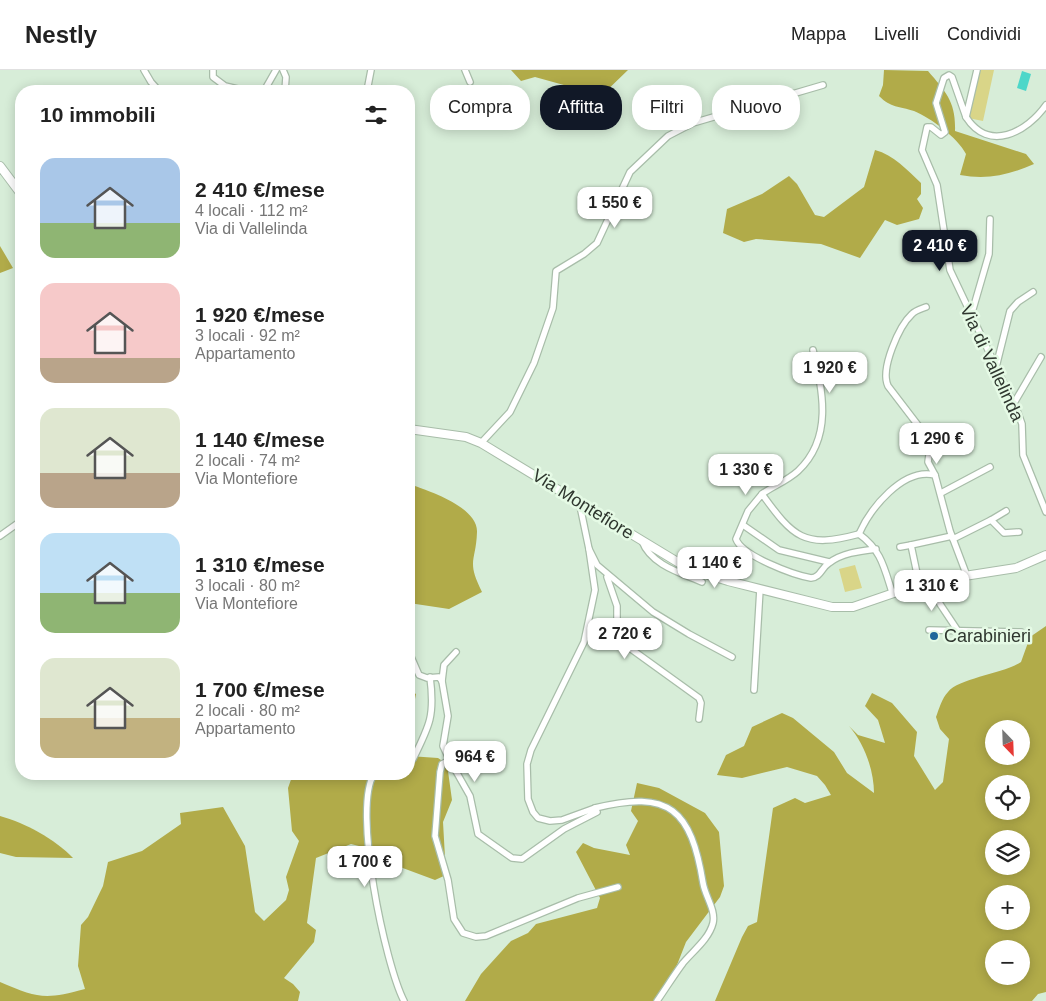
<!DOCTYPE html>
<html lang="it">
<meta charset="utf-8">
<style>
body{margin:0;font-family:Arial,sans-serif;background:#f6f6f6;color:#222;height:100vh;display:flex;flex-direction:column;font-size:19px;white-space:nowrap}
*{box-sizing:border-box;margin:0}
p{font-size:16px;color:#767676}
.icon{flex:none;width:28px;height:28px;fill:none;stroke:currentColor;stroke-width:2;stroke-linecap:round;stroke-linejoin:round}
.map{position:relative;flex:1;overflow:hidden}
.side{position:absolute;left:15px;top:15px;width:400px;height:695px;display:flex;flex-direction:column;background:#fff;border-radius:20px;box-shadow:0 2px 12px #0003}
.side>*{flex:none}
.hud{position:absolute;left:430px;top:15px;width:475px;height:45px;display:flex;gap:10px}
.needle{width:32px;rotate:157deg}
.buttons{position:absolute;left:985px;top:650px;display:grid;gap:10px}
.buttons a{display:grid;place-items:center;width:45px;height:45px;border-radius:50%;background:#fff;box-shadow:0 2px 12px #0003;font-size:25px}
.price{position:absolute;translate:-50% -42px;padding:0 11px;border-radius:10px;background:#fff;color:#222;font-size:16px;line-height:32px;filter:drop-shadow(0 1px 2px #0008)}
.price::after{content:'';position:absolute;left:50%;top:30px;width:15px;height:11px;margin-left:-8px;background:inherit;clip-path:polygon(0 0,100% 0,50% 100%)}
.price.active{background:#111827;color:#fff}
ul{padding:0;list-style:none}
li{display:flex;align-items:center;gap:15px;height:125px;padding:0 25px}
li span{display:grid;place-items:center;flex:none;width:140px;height:100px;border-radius:15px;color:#555}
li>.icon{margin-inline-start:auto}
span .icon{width:60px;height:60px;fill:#fffc;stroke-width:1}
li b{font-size:21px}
h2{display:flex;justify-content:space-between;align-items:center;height:60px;padding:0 25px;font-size:21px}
.pill{padding:0 18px;border-radius:20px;background:#fff;box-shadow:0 2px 12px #0003;font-size:18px;line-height:45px}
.pill.active{background:#111827;color:#fff}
header{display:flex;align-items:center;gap:30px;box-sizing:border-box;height:70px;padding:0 25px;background:#fff;border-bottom:1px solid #e0e0e0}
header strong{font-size:24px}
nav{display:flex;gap:28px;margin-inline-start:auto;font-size:18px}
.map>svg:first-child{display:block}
</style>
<header>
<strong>Nestly</strong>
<nav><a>Mappa</a><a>Livelli</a><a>Condividi</a></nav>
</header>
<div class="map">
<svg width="1046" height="931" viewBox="0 0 1046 931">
<rect width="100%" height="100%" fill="#d7edd8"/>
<g fill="#d9d588">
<polygon points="980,0 994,0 983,51 968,48"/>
<polygon points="855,495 862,518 845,522 839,499"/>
</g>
<g fill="#b1ab49" fill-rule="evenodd">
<polygon points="511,0 628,0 598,29 589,22 535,7 521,11"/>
<path d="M884,0L928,1C946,22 956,32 955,61L1026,84L1034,94C1009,105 987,110 960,105L966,84C958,68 931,48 914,41C899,36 891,38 879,26L883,15Z"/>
<path d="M875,80C894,85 907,100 921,113V124L917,129L923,138L919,149L897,155L885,150L860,188L821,174L756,169L744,172L723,163L727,139L762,124L789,106L797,114L815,145L824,147L864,117Z"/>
<polygon points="0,176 13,198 0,203"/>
<path d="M415,416C432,422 478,438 477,462C476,492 466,490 482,522L449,539L409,533V417Z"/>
<path d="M1046,556V922L1038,924L1032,931H715L742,867L748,856L757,852L773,738L795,728L805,733L831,725L825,715L817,706L787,697L742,708L717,705L726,685L744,676L752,657L782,643L793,648L834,682L847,703L874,723C874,700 864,673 849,656L858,665L885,673L878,650L865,636L872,623L892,633L917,662L914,686L935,720L943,712L949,669L940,659L936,647C939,639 942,628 948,622C959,608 1003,604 1021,592L1030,567ZM994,659H1021V686H994ZM994,714H1021V741H994ZM994,769H1021V796H994ZM994,824H1021V851H994ZM994,879H1021V906H994Z"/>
<polygon points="409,620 416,624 409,658"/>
<path d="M409,686L438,688L447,694L452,730L443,752L446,805L435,810L400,797L379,781L351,774L316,788L307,853L316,860L314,872L284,908L293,914L300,922L298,931H0V912C37,928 45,930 85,919L78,896L81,855L88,847L103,816L108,792L142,781L181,754L180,743L223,737L245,776L255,842L264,851L286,830L289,820L286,807L299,771L292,761L288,718L293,704H409Z"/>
<polygon points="637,713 659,718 705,743 719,762 724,816 720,827 686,872 677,895 655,931 465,931 481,904 511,871 528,863 536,854 597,838 600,828 576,782 583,773 594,778 630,785 626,775 638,751 631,741"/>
<path d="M0,746C25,753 55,769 73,788L16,787L0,783Z"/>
</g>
<polygon fill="#4dd7c9" points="1022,1 1031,4 1026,21 1017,18"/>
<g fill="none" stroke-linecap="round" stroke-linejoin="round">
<defs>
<g id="minor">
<polyline points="144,0 151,12 159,21"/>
<polyline points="213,0 213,7 225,16 246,21"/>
<polyline points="283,0 286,7 285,21"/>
<polyline points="465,0 470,12"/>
<polyline points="977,0 966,47 952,7 949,5 944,8 936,33 945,62 941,65 931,57 927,57 922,80 937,115 950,200 1018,343 1022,354 1023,385 1046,442"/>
<polyline points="264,21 276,0"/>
<polyline points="367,21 371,0"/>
<path d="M966,47C989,83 1027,62 1046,35"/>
<path d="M926,237C921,239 916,240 912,244C899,256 880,299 888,316L927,367L930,378L928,392L935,405"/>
<polyline points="971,246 989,184 990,149"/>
<polyline points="996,297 1010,241 1018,232 1033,222"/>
<polyline points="1014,333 1041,287"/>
<polyline points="481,373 510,342 534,293 553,238 556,201 584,184 597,173 630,102 668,66 693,53 823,15"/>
<polyline points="941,423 990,397"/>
<path d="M762,424C773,416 787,411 798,401C833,368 823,322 813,280"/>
<polyline points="579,431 589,479 597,495 653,542 689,564 732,587"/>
<polyline points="991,450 1006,441"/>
<polyline points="743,455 779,480 829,492"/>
<path d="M859,464C870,439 903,397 935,405L950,461L967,506"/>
<polyline points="0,466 21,451"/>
<polyline points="953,469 991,450 1004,463 1019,462"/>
<path d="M642,471C651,495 681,503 702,512"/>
<polyline points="900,477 911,475"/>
<polyline points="589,479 595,520 584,572 531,680 527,694 528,729 533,742 538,748 550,751 562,750 595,738 597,742 564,759 522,789 512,788 478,764 470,726 453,696 446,692 442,694 440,702 435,766 448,810 454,849 463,863 476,867 486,866 578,828 618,817"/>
<path d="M876,479C860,481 842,483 829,493C821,498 821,507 811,508C794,505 742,486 736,469L748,441L762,424C793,467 804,479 859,464C881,480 884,497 892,522"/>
<polyline points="607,507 617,536 617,563 620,571 699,628 701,633 699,649"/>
<polyline points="933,510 940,534 958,561"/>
<polyline points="919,513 911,475 952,466"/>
<polyline points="929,560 1021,562"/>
<polyline points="409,582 419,605 427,608 439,607 442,611 448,646 443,676 451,693"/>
<polyline points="442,611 444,595 456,582"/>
<polyline points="754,620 760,519"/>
<path d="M409,693L413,689C430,655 435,645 430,607"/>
<path d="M374,704C352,738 385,894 404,931"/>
<path d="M595,738C670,719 691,740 703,813C705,826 716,840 713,853C709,869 693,881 683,893C674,905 666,918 657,931"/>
</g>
<g id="secondary">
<polyline points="0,96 21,124"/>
<polyline points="409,359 466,367 481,373 689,499 728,511 832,537 853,537 926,512 1016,498 1046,485"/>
</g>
</defs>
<use href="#minor" stroke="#a8bda9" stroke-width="8"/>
<use href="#secondary" stroke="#a8bda9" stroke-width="10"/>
<use href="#minor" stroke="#fff" stroke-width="5.5"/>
<use href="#secondary" stroke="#fff" stroke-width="8"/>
</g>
<circle fill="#1f679b" stroke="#e5fae5" stroke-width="2" cx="934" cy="566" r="5"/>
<g text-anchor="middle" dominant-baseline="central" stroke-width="5" stroke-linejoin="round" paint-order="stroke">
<g font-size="18" fill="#2f372f" stroke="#e5fae5">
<text transform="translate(992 293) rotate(65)">Via di Vallelinda</text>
<text transform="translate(583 434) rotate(32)">Via Montefiore</text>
</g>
<g font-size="18" fill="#2f372f" stroke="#e5fae5" text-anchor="start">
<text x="944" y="566">Carabinieri</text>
</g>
</g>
</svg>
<div class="buttons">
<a><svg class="needle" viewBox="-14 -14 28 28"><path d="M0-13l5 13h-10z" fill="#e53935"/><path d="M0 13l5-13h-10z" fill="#767676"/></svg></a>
<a><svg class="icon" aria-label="locate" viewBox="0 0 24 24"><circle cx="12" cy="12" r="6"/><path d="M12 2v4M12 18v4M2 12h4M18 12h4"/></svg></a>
<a><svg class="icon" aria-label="layers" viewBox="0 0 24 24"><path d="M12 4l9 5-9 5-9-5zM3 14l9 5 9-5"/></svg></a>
<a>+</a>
<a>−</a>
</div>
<b class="price" style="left:615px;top:159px">1 550 €</b>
<b class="price active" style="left:940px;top:202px">2 410 €</b>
<b class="price" style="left:830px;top:324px">1 920 €</b>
<b class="price" style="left:937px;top:395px">1 290 €</b>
<b class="price" style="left:746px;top:426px">1 330 €</b>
<b class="price" style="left:715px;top:519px">1 140 €</b>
<b class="price" style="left:932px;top:542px">1 310 €</b>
<b class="price" style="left:625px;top:590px">2 720 €</b>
<b class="price" style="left:475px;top:713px">964 €</b>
<b class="price" style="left:365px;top:818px">1 700 €</b>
<div class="hud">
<a class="pill">Compra</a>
<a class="pill active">Affitta</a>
<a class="pill">Filtri</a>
<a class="pill">Nuovo</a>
</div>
<section class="side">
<h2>10 immobili<svg class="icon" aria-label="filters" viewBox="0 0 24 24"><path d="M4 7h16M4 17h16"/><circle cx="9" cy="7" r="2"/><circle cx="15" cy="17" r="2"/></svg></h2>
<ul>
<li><span style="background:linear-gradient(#a9c7e8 65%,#8fb573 0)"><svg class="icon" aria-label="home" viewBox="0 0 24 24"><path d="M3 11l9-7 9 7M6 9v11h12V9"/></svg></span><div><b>2 410 €/mese</b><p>4 locali · 112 m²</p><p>Via di Vallelinda</p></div></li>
<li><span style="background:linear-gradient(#f6c9c9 75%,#b9a48a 0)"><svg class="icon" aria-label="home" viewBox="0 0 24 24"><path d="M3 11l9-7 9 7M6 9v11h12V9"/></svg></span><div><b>1 920 €/mese</b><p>3 locali · 92 m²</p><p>Appartamento</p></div></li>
<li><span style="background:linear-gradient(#dfe7d0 65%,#b9a48a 0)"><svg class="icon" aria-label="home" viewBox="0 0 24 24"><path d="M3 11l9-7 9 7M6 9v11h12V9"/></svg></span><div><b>1 140 €/mese</b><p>2 locali · 74 m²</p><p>Via Montefiore</p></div></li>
<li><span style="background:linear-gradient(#bfe0f5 60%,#8fb573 0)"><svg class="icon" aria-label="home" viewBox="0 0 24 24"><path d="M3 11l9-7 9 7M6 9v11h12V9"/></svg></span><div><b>1 310 €/mese</b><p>3 locali · 80 m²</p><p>Via Montefiore</p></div></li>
<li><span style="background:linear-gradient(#dfe7d0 60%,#c2b280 0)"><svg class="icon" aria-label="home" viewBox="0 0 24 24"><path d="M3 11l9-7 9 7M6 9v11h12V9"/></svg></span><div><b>1 700 €/mese</b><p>2 locali · 80 m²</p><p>Appartamento</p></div></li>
</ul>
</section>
</div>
